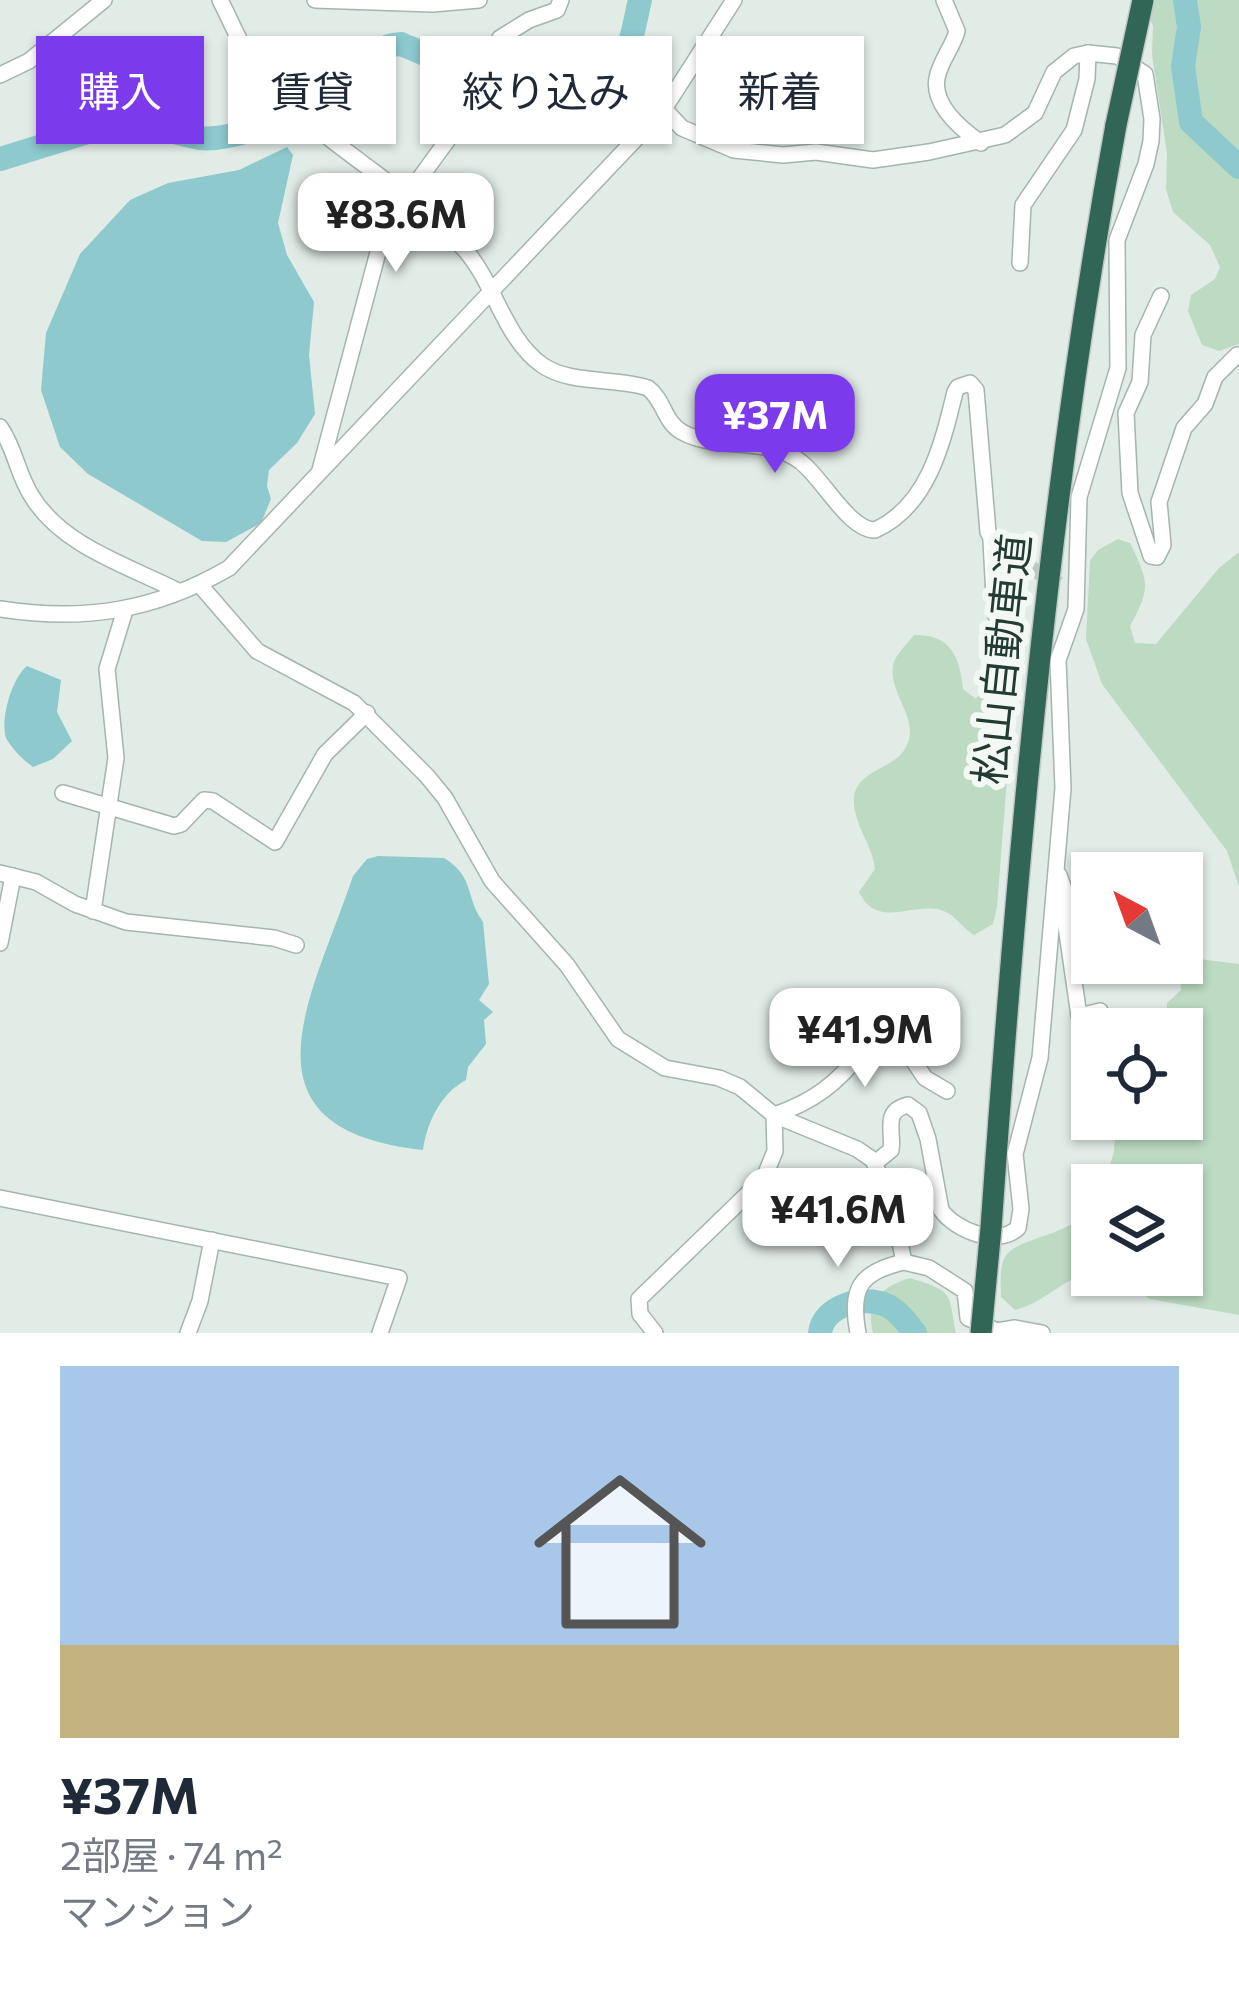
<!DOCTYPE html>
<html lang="ja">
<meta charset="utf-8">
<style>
body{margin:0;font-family:Commissioner,"Noto Sans JP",sans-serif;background:#f2f2f3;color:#1f2937;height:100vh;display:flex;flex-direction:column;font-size:45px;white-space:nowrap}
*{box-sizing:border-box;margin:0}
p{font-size:39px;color:#747a83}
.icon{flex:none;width:66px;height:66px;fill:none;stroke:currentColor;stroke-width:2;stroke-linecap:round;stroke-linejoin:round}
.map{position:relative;height:1333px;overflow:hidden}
.drawer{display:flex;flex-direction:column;background:#fff;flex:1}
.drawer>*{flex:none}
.top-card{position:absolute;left:36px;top:36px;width:1167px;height:108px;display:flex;gap:24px}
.needle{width:78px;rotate:319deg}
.controls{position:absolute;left:1071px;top:852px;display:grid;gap:24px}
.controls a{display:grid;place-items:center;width:132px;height:132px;border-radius:0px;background:#fff;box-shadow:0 3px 9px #0004;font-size:60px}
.price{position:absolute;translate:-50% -102px;padding:0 27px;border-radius:24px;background:#fff;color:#222;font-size:39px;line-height:78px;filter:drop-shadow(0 3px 6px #0008)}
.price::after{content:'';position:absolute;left:50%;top:72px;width:36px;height:27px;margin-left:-18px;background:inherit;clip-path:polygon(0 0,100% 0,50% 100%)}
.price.selected{background:#7c3aed;color:#fff}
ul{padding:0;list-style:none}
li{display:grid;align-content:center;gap:24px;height:636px;padding:0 60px}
li span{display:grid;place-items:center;height:372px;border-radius:0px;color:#555}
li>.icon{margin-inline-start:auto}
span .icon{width:216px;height:216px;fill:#fffc;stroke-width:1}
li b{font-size:51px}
.tag{padding:0 42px;border-radius:0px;background:#fff;box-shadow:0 3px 9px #0004;font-size:42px;line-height:108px}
.tag.selected{background:#7c3aed;color:#fff}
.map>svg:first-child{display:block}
</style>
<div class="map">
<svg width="1239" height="1333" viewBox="0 0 1239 1333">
<rect width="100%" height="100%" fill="#e2ece7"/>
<g fill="#bcdbc2">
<polygon points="1141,0 1239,0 1239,344 1219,351 1202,345 1188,311 1191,295 1215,279 1220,267 1210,245 1173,212 1166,189 1167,153 1152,55 1153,26"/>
<path d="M1118,539L1130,543C1149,582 1151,588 1130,626L1135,643L1156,644L1219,568L1239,552V887L1227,851L1102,684L1086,639L1090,561L1098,550Z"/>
<path d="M914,635C950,634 960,656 963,689L976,699L985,685L992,657L1005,650L1016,663L997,907L993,924L974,935C962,928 955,914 941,910C910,902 878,930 859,892L875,869C873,845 852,823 854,797C857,770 895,769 906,747C921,719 888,694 893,665C895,655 907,644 914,635Z"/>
<polygon points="1191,958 1239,964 1239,1315 1150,1299 1136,1290 1134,1275 1182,1275 1182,1185 1105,1185 1114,1151 1116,1119 1182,1119 1182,1029 1166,1029 1167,1003 1181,990 1180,977"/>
<path d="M1092,1207V1271C1063,1279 1044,1303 1015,1310L1001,1297C1001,1285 999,1270 1004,1259C1015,1236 1067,1239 1092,1207Z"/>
<path d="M910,1278C955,1292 948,1292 956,1333H873C865,1302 882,1286 910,1278Z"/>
</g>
<g fill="#8dc9cd">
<polygon points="287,147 293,155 278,223 287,255 314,302 309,355 315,414 297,443 269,470 267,486 271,499 261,523 226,542 202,541 88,474 60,447 41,390 46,333 80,254 130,200 168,183 239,170"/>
<path d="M27,666L61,680L57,712L72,741L53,759L33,767C23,760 12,749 6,738C0,719 12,678 27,666Z"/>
<path d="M378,856L444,858C475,877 465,897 483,922L489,984L479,1000L493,1012L484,1020L486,1044L468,1067L466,1080C440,1094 427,1123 423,1150C230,1129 313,996 353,876L367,859Z"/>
</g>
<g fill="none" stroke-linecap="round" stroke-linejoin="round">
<g stroke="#8dc9cd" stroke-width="24">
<polyline points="1185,0 1189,27 1183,66 1191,122 1239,167"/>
<path d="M0,159L117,123C146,121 171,133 199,138C233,143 308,110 339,94C365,80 366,45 401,44C460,68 563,121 619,61C633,46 635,19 640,0"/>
<path d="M820,1333C823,1306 862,1295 886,1305C898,1310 907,1323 915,1333"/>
</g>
<polyline stroke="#bcc9c3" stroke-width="15" stroke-dasharray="15 8" stroke-linecap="butt" points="1008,555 1059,584"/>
<defs>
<g id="minor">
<path d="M220,0C231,21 240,45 254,65C306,137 407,183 466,251C495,285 505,339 542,365C571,385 615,377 648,388C664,400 664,422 682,432C718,452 768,435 801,462C823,479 849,530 875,530C928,506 942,445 955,392L958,387L970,383L976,390L988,532L996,547L1008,555"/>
<polyline points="315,0 432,4 479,0"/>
<path d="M944,0L957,31C953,47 940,61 937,78C932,105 961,129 981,143"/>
<polyline points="0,75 29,61 104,0"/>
<path d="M664,109L682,128L734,150L783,155L816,152L873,160L929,152L1005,135L1035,113L1054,72L1074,56L1088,53L1117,56L1145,74L1152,119L1151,141L1146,164L1117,240L1118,368L1079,497L1076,609L1058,660L1063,788L1040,1058L1015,1154L1021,1209L1018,1228C997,1247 956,1231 941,1210L928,1139L919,1113L908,1105C882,1111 894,1131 891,1150L875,1163"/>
<polyline points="1020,263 1023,205 1074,130 1087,79 1088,53"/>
<polyline points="1161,296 1143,335 1140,382 1126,413 1130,493 1151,556 1157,557 1163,545 1159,502 1184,428 1205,404 1215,377 1237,355"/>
<path d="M0,427C15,448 17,473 31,495C61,546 129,566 178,591"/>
<polyline points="320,470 385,226 457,127 500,38 529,20 557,10 561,0"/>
<polyline points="991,541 995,614"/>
<polyline points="200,585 257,651 354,703 427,776 445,798 492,881 567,965 618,1039 665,1068 719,1078 740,1087 774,1115 857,1149 873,1160 892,1204 904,1262 929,1268 965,1291 968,1318 997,1331 1015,1328 1042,1333"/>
<path d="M0,609C84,622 155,611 229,568L664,109L734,0"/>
<polyline points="63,793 174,826 181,824 204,800 213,801 275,842 325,754 367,713"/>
<polyline points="0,873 36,882 75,904 126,922 274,938 296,945"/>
<polyline points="1059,875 1067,898 1065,919 1079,1016 1100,1011"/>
<polyline points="93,911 116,758 107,669 125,610"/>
<polyline points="0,943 13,876"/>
<path d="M774,1115C813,1102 838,1083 863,1050L909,1054L925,1078L947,1091"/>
<polyline points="0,1198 399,1278 380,1333"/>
<polyline points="188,1333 200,1301 212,1240"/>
<polyline points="655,1333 640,1314 639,1299 764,1178 775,1151 774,1115"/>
<path d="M858,1333C850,1289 859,1272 904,1262"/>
</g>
<path id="highway" d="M991,1228C1017,858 1049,491 1116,125"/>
</defs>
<use href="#minor" stroke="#a5b4ad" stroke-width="18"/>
<use href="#highway" stroke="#c1c8c6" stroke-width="24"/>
<use href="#minor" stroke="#fff" stroke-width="15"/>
<use href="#highway" stroke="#316656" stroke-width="21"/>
<defs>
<g id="highway-bridge">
<polyline points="1116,125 1143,0"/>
<polyline points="981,1333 991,1228"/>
</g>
</defs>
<use href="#highway-bridge" stroke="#c1c8c6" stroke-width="24" stroke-linecap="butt"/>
<use href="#highway-bridge" stroke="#316656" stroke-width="21"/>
</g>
<g text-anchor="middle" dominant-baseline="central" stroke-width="12" stroke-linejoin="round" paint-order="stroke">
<g font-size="42" fill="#233c33" stroke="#f3f8f5">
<text transform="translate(1000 659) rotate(-84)">松山自動車道</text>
</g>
</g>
</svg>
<div class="controls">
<a><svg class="needle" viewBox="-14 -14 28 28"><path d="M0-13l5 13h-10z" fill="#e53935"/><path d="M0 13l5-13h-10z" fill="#747a83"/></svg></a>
<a><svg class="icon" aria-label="locate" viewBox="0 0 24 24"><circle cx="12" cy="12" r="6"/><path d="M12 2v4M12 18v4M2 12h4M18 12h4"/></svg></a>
<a><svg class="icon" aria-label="layers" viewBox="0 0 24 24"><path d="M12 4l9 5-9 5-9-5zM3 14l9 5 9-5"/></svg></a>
</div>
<b class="price" style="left:396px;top:275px">¥83.6M</b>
<b class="price selected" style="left:775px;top:476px">¥37M</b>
<b class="price" style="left:865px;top:1090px">¥41.9M</b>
<b class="price" style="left:838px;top:1270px">¥41.6M</b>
<div class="top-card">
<a class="tag selected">購入</a>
<a class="tag">賃貸</a>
<a class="tag">絞り込み</a>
<a class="tag">新着</a>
</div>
</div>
<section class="drawer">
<ul>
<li><span style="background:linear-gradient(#a9c7e8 75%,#c2b280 0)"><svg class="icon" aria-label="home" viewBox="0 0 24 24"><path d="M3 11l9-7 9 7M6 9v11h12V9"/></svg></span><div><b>¥37M</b><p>2部屋 · 74 m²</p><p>マンション</p></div></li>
</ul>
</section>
